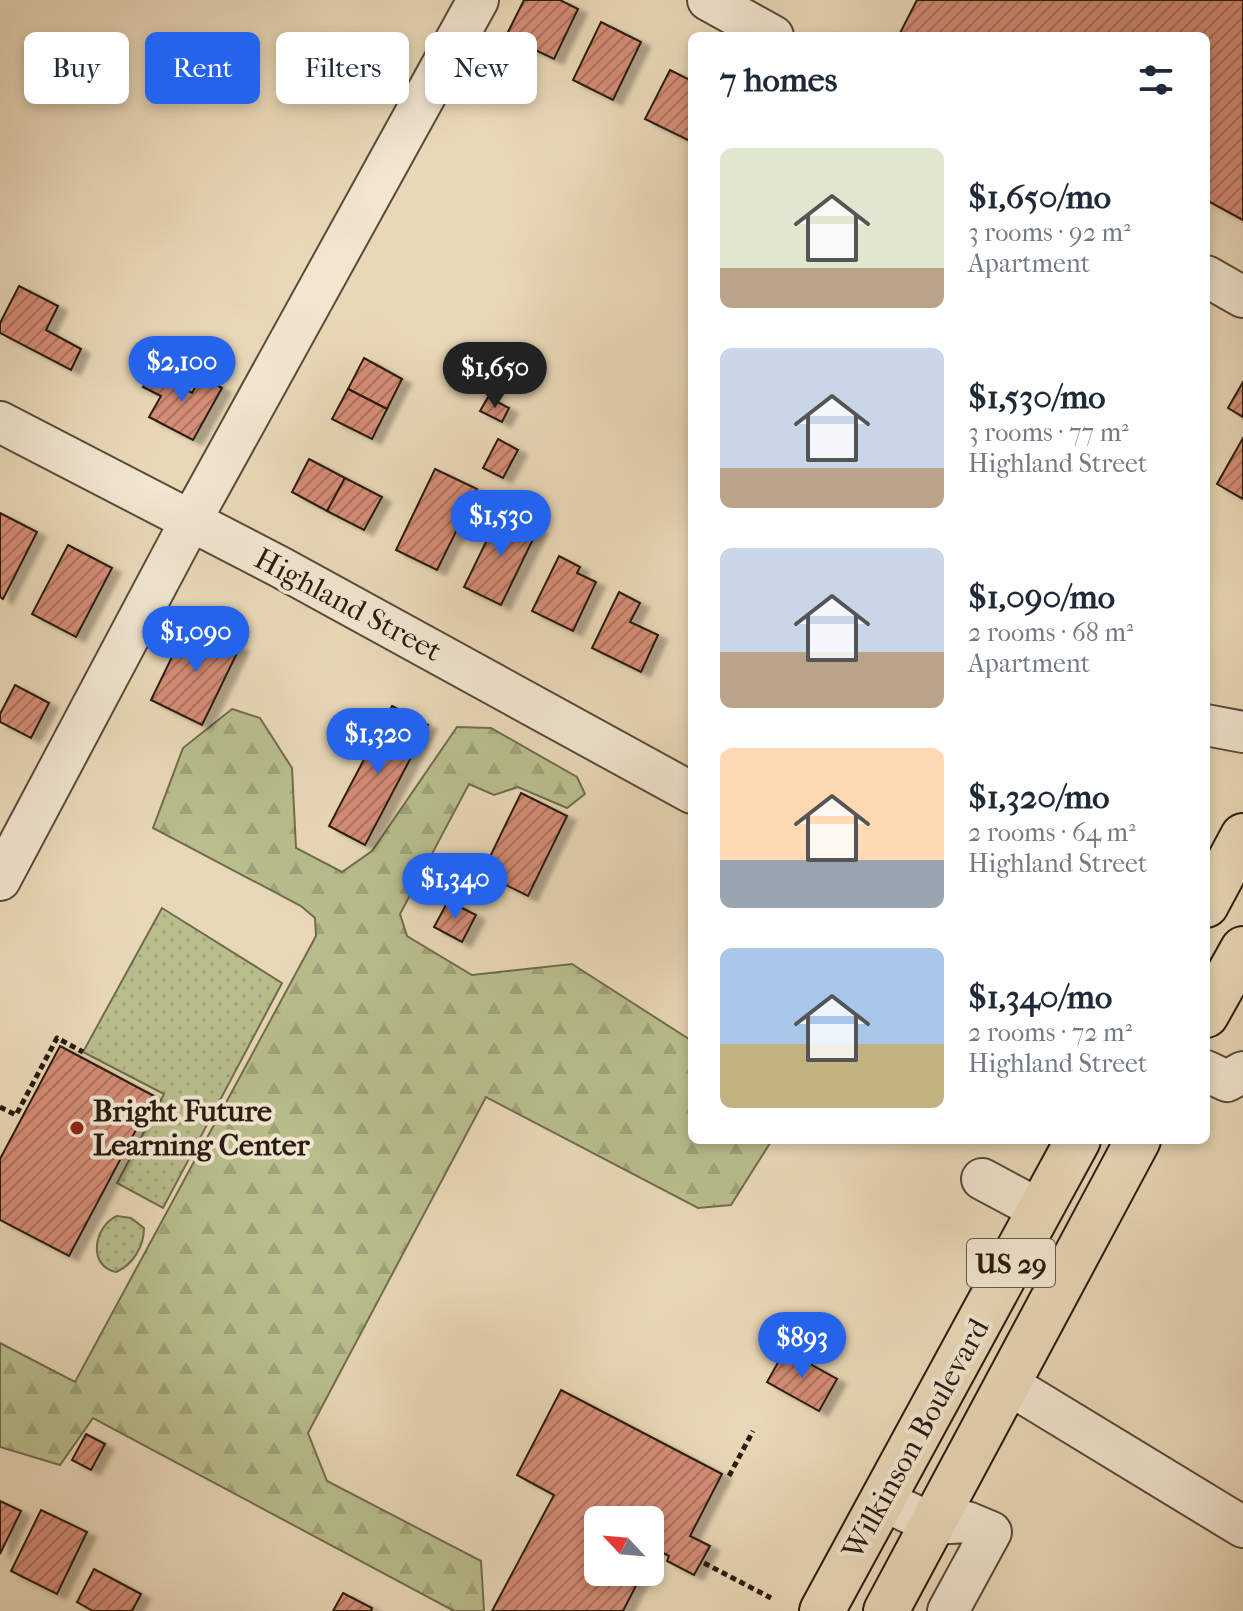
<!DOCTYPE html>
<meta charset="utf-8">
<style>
body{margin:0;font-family:"IM FELL French Canon",serif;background:#f2f2f3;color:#1f2937;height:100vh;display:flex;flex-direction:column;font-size:30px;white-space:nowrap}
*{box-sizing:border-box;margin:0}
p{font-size:26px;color:#747a83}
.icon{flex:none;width:44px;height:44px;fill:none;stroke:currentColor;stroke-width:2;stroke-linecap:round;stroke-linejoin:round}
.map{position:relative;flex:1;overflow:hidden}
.details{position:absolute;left:688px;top:32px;width:522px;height:1112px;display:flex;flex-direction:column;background:#fff;border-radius:12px;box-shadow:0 4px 12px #0003}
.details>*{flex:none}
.banner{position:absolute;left:24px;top:32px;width:544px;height:72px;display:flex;gap:16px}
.needle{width:52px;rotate:296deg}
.tools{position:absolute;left:584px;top:1506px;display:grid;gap:16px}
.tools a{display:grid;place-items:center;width:80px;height:80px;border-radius:12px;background:#fff;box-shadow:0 4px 12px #0003;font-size:40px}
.price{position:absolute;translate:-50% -68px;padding:0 18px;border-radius:28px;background:#2563eb;color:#fff;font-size:26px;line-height:52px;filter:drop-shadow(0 2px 4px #0008)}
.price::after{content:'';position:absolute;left:50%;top:48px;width:24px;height:18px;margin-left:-12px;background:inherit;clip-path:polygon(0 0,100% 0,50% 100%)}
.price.selected{background:#222;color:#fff}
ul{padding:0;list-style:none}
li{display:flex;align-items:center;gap:24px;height:200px;padding:0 32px}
li span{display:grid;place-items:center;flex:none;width:224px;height:160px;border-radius:12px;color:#555}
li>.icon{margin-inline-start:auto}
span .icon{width:96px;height:96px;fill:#fffc;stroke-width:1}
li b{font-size:34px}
h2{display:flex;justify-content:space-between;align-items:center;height:96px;padding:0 32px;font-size:34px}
.pill{padding:0 28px;border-radius:12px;background:#fff;box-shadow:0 4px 12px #0003;font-size:28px;line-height:72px}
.pill.selected{background:#2563eb;color:#fff}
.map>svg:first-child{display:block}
</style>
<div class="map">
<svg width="1243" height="1611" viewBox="0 0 1243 1611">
<defs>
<pattern id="forest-firs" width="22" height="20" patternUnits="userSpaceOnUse" patternTransform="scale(2)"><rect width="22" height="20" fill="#b9be8d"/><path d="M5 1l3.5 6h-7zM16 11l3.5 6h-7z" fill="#9fa379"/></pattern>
<pattern id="park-dots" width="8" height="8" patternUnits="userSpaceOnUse" patternTransform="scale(2)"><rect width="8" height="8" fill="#b9be8d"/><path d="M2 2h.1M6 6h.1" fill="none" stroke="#9fa379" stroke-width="1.8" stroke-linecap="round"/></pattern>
<pattern id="building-hatch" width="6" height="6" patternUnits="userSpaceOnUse" patternTransform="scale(2)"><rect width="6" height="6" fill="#d58d76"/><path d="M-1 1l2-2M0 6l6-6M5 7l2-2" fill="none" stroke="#ad725f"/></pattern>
<filter id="shadow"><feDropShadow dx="9" dy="5" stdDeviation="2" flood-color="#0004"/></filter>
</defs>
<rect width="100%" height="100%" fill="#e9d8b7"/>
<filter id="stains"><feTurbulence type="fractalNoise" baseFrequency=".0025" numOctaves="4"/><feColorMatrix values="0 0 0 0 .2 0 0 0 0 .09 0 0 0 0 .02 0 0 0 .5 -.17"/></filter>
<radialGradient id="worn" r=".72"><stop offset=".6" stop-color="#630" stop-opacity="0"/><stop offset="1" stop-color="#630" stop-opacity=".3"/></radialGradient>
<polygon fill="url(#forest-firs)" stroke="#716c4e" stroke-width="2" points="232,709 260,718 292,768 296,848 342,872 372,851 457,727 491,728 577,777 585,794 567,808 518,787 494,795 469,784 400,914 407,936 472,975 572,964 692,1041 692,1140 772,1140 731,1205 698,1208 486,1097 308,1433 327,1481 481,1561 484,1611 454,1611 93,1418 60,1465 0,1447 0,1343 75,1382 316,936 315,918 301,906 153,828 183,748"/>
<g fill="url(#park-dots)" stroke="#716c4e" stroke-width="2">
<polygon points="162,908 282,983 163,1208 117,1183 164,1094 83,1052"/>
<path d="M117,1216L131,1218L144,1228C144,1246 133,1265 116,1272C87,1266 94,1226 117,1216Z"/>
</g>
<g fill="url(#building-hatch)" stroke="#291b10" stroke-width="2" filter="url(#shadow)">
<polygon points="524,0 560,0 578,9 554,59 506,36"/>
<polygon points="917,0 1243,0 1243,220 1206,200 1206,36 905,36 900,33"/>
<polygon points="601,22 641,42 613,100 573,80"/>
<polygon points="670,70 692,81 692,132 688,140 645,119"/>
<polygon points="19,286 58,306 46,330 81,349 71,370 0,333 0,323"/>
<polygon points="364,358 402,379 387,409 348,389"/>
<polygon points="152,371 192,393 201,377 222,388 193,440 149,417 161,396 143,387"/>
<polygon points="1243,382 1243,417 1228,408"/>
<polygon points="348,389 387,409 372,439 332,419"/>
<polygon points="488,397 509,408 502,422 480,411"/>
<polygon points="1243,438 1243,499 1217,484"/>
<polygon points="498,439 518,450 503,478 483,468"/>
<polygon points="309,459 345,478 327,511 292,492"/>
<polygon points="435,469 477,489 437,570 396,550"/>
<polygon points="345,478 382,497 364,530 327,511"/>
<polygon points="501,511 538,529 501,605 464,587"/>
<polygon points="0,513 37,532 3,599 0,597"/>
<polygon points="68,545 112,568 76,637 32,614"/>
<polygon points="559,556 580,567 577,573 596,582 573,631 532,611"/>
<polygon points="619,592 640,603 630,622 658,635 641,672 592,648"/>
<polygon points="189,622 240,647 202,725 151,700"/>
<polygon points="15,685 49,703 31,738 0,722 0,714"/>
<polygon points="392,706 428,725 365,845 329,826"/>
<polygon points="521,793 567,816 528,896 482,873"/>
<polygon points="448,901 476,915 462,942 434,927"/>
<polygon points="60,1046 154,1096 69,1256 0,1220 0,1159"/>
<polygon points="785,1350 837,1379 819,1411 767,1382"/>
<polygon points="561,1390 722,1474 690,1536 710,1546 694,1575 667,1561 669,1556 656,1549 650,1559 650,1520 598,1520 598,1572 643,1572 623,1611 492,1611 554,1495 517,1475"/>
<polygon points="86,1434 105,1444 91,1470 72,1460"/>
<polygon points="0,1501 21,1511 0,1554"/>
<polygon points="41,1510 87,1532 57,1594 11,1571"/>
<polygon points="94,1569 141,1594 132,1611 93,1611 77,1602"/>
<polygon points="343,1593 372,1608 371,1611 333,1611"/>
</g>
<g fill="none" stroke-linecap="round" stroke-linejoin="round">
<defs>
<g id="minor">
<polyline points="708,0 773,36"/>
<polyline points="1206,276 1243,297"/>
<polyline points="0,422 280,567 692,793"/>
<polyline points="1206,725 1243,732"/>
<polyline points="0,880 190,522 478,0"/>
<polyline points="1206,1071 1227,1081 1243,1072"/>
<polyline points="982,1179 1040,1210"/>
<polyline points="1008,1384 1243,1527"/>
<polyline points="882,1500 933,1524 967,1522 991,1532 948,1611"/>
</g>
<g id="major">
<polyline points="1206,905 1243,836"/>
<polyline points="1206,1015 1243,949"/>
<polyline points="822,1611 1078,1140"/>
<polyline points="886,1611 1138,1140"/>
</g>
</defs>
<use href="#minor" stroke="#594a3a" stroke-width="44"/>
<use href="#major" stroke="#291b10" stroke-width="48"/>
<g stroke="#291b10" stroke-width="5" stroke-dasharray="6 4" stroke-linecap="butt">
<polyline points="0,1107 16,1115 57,1038 83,1052"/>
<polyline points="729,1476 753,1431"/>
<polyline points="704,1563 771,1598"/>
</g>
<use href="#minor" stroke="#f1e6d0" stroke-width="40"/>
<use href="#major" stroke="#e9d8b7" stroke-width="44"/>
</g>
<circle fill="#8f2418" stroke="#f1e6d0" stroke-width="3" cx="77" cy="1128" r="8"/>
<g text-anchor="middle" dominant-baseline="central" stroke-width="8" stroke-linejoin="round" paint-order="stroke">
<rect fill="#f1e6d0" stroke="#65584a" stroke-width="2" x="967" y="1239" width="88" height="48" rx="6"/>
<g font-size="28" font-weight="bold" fill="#291b10">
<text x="1011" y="1263">US 29</text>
</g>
<g font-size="30" fill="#291b10" stroke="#f1e6d0">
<text transform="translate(348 605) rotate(28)">Highland Street</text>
<text transform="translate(916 1439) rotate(-61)">Wilkinson Boulevard</text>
</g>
<g font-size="30" font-weight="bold" fill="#291b10" stroke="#f1e6d0" text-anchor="start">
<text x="93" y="1111">Bright Future<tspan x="93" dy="34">Learning Center</tspan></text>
</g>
</g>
<rect width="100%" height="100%" filter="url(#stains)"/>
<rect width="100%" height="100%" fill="url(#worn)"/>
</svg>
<div class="tools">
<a><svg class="needle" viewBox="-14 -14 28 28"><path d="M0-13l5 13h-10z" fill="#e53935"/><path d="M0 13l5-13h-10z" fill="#747a83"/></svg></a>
</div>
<b class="price" style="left:182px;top:404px">$2,100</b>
<b class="price selected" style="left:495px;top:410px">$1,650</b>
<b class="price" style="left:501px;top:558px">$1,530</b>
<b class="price" style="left:196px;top:674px">$1,090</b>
<b class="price" style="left:378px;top:776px">$1,320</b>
<b class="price" style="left:455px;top:921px">$1,340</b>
<b class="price" style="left:802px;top:1380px">$893</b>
<div class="banner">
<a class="pill">Buy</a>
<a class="pill selected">Rent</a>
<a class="pill">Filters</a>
<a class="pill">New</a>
</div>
<section class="details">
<h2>7 homes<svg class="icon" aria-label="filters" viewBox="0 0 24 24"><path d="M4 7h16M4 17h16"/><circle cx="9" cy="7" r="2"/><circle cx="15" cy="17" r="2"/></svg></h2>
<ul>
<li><span style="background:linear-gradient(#dfe7d0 75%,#b9a48a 0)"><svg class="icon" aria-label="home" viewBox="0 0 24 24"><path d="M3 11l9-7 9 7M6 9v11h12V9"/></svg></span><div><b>$1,650/mo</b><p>3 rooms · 92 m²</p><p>Apartment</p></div></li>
<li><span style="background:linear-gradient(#c9d6e8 75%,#b9a48a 0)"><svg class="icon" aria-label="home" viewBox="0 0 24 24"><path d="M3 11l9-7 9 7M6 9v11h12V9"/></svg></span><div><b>$1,530/mo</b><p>3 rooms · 77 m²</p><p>Highland Street</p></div></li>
<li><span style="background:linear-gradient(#c9d6e8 65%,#b9a48a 0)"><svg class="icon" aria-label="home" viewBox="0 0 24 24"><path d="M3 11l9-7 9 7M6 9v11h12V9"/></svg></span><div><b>$1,090/mo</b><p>2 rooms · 68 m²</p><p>Apartment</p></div></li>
<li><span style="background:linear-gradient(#ffd9b3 70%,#9aa5b1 0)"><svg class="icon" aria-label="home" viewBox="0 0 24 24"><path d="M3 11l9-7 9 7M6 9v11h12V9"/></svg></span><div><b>$1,320/mo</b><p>2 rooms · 64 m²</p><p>Highland Street</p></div></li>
<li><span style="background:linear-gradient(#a9c7e8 60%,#c2b280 0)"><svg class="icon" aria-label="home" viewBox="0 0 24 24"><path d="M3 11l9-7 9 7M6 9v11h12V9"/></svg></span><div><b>$1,340/mo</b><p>2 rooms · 72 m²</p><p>Highland Street</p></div></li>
</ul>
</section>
</div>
